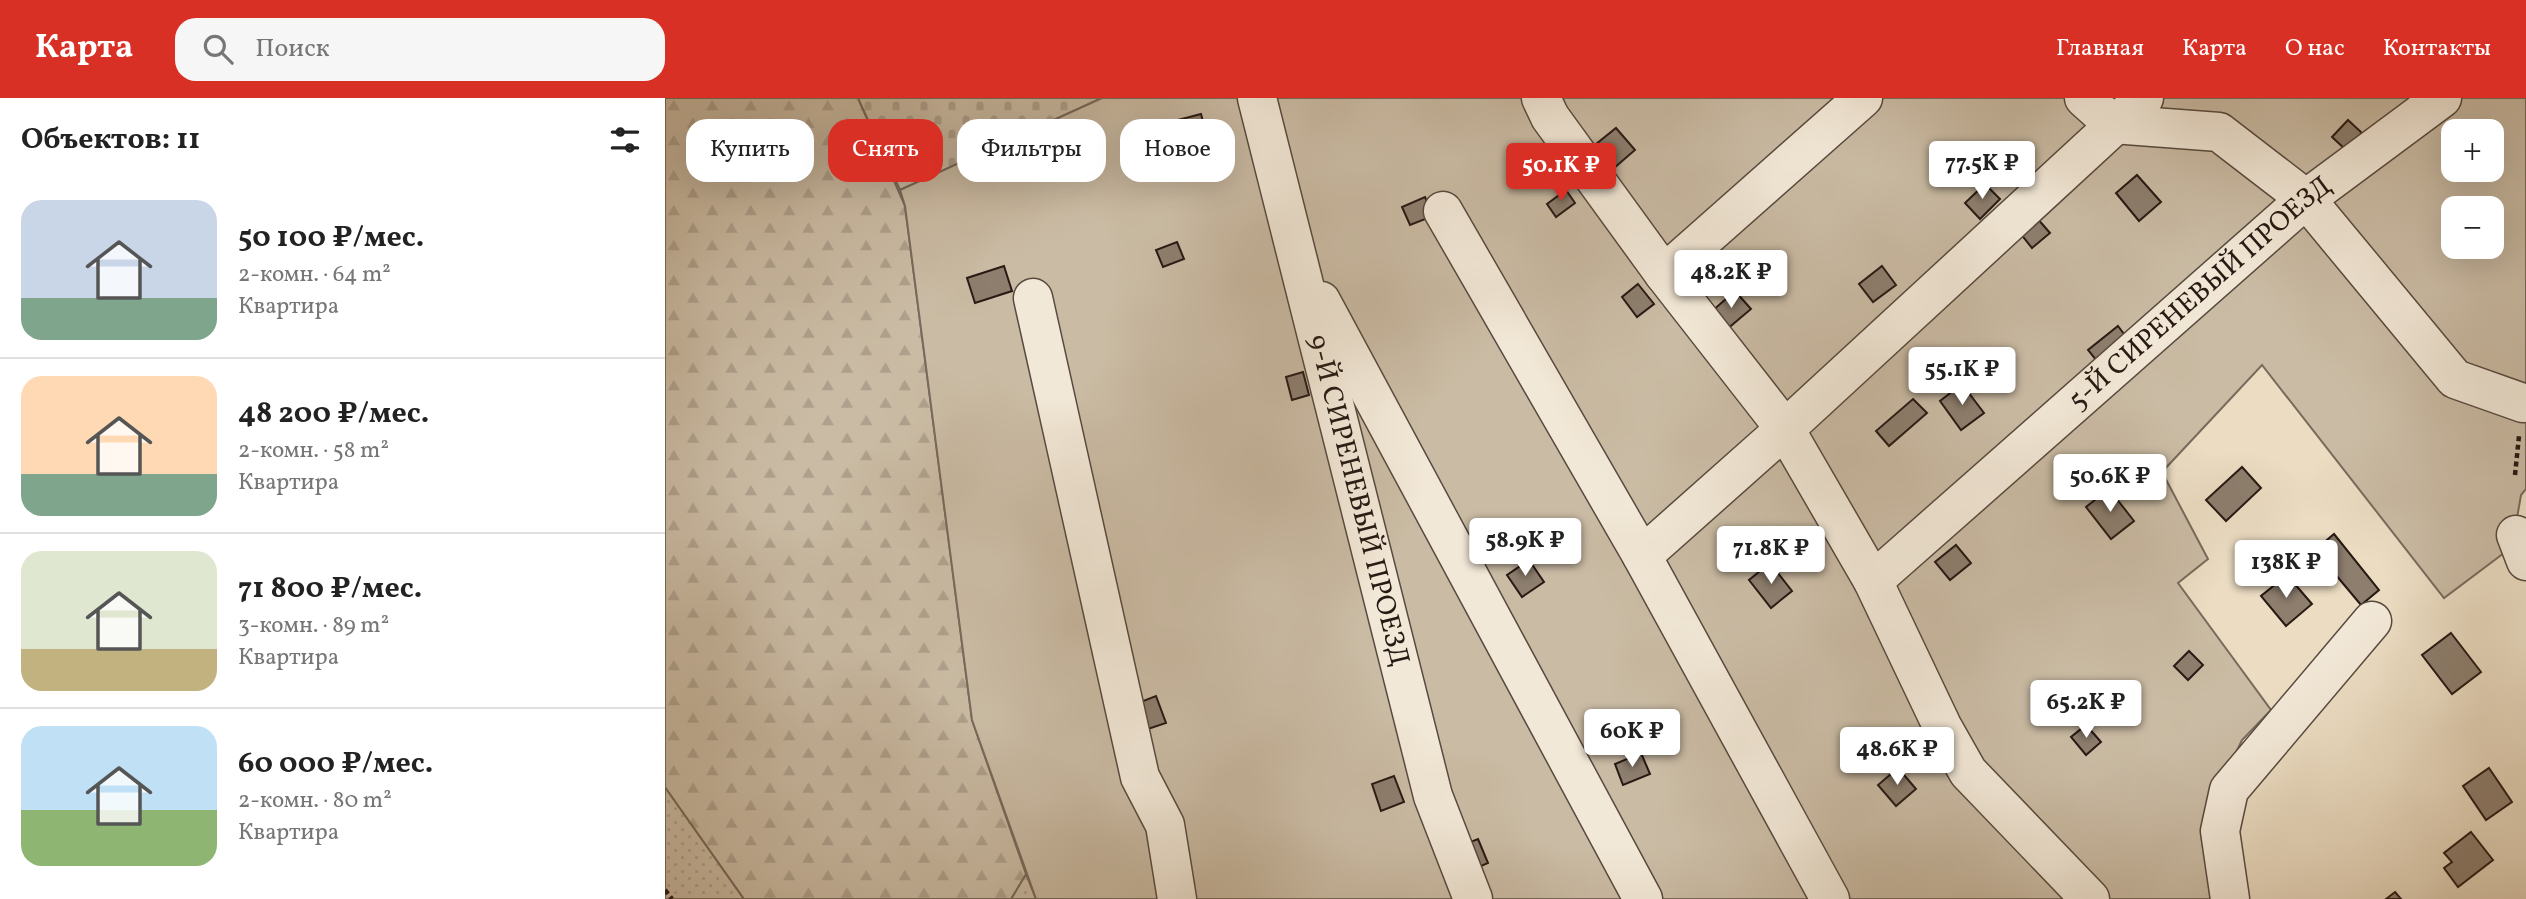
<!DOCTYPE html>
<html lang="ru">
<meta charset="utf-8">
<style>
body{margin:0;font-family:Vollkorn,serif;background:#f6f6f6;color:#222;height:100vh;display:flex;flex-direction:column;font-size:26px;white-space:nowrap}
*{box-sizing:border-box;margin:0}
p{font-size:23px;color:#767676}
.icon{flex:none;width:38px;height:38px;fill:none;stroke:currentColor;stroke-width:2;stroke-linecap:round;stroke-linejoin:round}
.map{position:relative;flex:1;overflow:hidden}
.side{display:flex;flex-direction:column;background:#fff;width:665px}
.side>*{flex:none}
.guide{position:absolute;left:21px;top:21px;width:665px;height:63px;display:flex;gap:14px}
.controls{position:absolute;left:1776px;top:21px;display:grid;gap:14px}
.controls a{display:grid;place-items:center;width:63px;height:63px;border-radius:14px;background:#fff;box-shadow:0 7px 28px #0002;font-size:35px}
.price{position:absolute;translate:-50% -60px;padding:0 16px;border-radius:7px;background:#fff;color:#222;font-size:23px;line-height:46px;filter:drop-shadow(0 2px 4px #0008)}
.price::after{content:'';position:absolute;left:50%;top:42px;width:21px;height:16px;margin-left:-10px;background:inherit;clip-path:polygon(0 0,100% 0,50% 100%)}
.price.current{background:#d93025;color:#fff}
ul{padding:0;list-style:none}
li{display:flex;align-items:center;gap:21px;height:175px;padding:0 21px}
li+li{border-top:2px solid #e0e0e0}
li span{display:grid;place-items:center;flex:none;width:196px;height:140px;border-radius:21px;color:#555}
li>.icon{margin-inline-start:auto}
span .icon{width:84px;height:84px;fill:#fffc;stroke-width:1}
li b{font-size:30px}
h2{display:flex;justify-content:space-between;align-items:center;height:84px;padding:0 21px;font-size:30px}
.chip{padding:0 24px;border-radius:21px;background:#fff;box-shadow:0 7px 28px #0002;font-size:24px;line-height:63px}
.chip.current{background:#d93025;color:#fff}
header{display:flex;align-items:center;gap:42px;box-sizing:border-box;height:98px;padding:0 35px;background:#d93025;color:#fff}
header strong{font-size:33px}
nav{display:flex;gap:38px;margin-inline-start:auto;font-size:24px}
.search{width:490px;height:63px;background:#f6f6f6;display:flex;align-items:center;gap:18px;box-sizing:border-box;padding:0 24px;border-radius:21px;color:#767676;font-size:26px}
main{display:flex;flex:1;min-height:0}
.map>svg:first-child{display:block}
</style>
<header>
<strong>Карта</strong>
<div class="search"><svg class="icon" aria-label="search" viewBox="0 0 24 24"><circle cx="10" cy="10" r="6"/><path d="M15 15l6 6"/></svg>Поиск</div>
<nav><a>Главная</a><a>Карта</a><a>О нас</a><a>Контакты</a></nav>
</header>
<main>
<section class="side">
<h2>Объектов: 11<svg class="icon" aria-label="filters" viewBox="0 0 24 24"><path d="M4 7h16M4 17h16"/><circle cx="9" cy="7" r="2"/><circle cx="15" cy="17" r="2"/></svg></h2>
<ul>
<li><span style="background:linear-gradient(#c9d6e8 70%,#7fa58c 0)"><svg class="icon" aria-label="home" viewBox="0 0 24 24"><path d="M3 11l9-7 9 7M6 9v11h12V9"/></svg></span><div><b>50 100 ₽/мес.</b><p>2-комн. · 64 m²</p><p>Квартира</p></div></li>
<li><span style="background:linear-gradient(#ffd9b3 70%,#7fa58c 0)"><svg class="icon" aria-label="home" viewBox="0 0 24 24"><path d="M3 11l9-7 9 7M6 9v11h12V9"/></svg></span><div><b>48 200 ₽/мес.</b><p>2-комн. · 58 m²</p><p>Квартира</p></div></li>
<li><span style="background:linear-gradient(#dfe7d0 70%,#c2b280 0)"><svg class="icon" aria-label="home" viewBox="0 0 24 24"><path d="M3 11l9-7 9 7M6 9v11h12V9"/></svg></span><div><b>71 800 ₽/мес.</b><p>3-комн. · 89 m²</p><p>Квартира</p></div></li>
<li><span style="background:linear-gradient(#bfe0f5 60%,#8fb573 0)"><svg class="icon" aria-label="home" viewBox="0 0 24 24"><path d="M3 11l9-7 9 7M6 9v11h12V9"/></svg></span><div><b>60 000 ₽/мес.</b><p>2-комн. · 80 m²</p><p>Квартира</p></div></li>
</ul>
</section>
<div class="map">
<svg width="1861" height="801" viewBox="0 0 1861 801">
<defs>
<pattern id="grass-dots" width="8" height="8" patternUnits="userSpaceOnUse" patternTransform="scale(1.75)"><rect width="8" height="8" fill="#cabba4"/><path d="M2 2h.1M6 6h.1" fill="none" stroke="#aea08c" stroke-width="1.8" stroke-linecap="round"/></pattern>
<pattern id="forest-firs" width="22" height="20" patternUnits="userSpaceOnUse" patternTransform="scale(1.75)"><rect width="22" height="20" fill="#cabba4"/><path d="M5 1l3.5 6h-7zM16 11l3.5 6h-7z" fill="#aea08c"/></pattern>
<pattern id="cemetery-stones" width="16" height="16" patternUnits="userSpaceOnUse" patternTransform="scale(1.75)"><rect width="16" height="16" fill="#cabba4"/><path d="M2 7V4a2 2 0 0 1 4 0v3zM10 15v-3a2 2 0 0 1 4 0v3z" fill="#aea08c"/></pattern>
</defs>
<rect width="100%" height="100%" fill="#ebdcc2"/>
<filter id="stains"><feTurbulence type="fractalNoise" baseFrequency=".00286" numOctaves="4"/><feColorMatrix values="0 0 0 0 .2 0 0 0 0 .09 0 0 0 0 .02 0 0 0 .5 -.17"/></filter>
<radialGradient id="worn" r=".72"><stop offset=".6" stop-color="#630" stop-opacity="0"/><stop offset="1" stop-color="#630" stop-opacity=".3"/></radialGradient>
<g fill="url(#grass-dots)" stroke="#786a5c" stroke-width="2">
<polygon points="0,689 79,801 0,801"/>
<polygon points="361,776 371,801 346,801"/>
</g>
<polygon fill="url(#forest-firs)" stroke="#786a5c" stroke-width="2" points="0,0 193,0 240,108 307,622 361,776 346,801 79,801 0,689"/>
<polygon fill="url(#cemetery-stones)" stroke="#786a5c" stroke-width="2" points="193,0 437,0 235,92"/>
<path fill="#cabba4" stroke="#786a5c" stroke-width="2" fill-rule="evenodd" d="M437,0H1861V391L1856,397L1847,449L1779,500L1597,267L1497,374L1543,461L1513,485L1606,612L1577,642L1543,712L1553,801H371L307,622L240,108L235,92ZM1788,33H1827V72H1788ZM1788,110H1827V149H1788Z"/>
<g fill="#8d7e6e" stroke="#271913" stroke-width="2">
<polygon points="536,16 542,39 515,46 509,23"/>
<polygon points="1683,22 1697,35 1681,52 1667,39"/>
<polygon points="951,30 970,52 949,70 930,47"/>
<polygon points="1472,77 1496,104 1474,123 1451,95"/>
<polygon points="1320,86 1335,101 1315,121 1300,105"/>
<polygon points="901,92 910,105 891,119 882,106"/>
<polygon points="760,99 768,118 745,127 737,109"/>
<polygon points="1365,112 1385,135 1367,150 1348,126"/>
<polygon points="512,144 519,161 498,169 491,152"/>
<polygon points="339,168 347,193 310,205 302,180"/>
<polygon points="1217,168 1231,187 1208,204 1194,186"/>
<polygon points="973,186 989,206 972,219 957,199"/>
<polygon points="1070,193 1086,211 1061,232 1046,214"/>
<polygon points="1453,228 1465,244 1436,268 1423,252"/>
<polygon points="638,274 644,297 627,302 621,279"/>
<polygon points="1297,286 1319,315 1296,332 1275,303"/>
<polygon points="1248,301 1262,315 1224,348 1211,333"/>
<polygon points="1577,369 1596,390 1561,423 1541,402"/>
<polygon points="1444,391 1469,423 1446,441 1421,409"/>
<polygon points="1669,436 1714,492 1696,507 1650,452"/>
<polygon points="1291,447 1306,465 1285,482 1270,464"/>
<polygon points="864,462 879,484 857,499 842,477"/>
<polygon points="1105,465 1127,493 1106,510 1084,482"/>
<polygon points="1622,477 1647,506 1621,528 1596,498"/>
<polygon points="1786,535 1816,574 1787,596 1757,557"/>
<polygon points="1524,553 1538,567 1523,582 1509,568"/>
<polygon points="491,598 501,625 483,631 473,605"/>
<polygon points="1421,627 1436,644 1421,657 1406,639"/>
<polygon points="976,655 985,676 958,687 950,666"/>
<polygon points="1233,670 1251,691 1231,708 1213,687"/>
<polygon points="1824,670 1847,704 1821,722 1798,688"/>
<polygon points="729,678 739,704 716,713 707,686"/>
<polygon points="1806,734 1828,762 1793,789 1779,770 1787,764 1779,755"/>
<polygon points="813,741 823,765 809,771 798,747"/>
<polygon points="1730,794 1736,801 1721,801"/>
</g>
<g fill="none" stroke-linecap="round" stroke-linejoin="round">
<defs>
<g id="minor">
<path id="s1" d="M592,0L768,698L808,801"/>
<polyline points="876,0 885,19 999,176 1120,331 1208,483 1277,628 1303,674 1425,801"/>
<polyline points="1419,0 1448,26 1554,34 1641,101 1790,281 1858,305"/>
<polyline points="778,113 977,458 1165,801"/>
<polyline points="999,176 1198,0"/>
<polyline points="368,200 475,679 500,727 512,801"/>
<polyline points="656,203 978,801"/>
<polyline points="1851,437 1861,463"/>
<polyline points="977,458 1120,331 1479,0"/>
<path id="s2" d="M1208,483L1641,101L1777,0"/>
<polyline points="1565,801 1555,733 1564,692 1707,523"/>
</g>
</defs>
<use href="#minor" stroke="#584a3f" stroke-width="41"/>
<g stroke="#271913" stroke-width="4.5" stroke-dasharray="5 3.5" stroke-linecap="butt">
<polyline points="1850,377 1854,338"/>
<polyline points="0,792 7,801"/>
</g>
<use href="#minor" stroke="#f2e8d7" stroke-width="38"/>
</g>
<g text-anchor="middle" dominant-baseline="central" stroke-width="7" stroke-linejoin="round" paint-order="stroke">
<g font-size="28" fill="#271913" stroke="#f2e8d7">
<text stroke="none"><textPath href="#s2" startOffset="436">5-Й СИРЕНЕВЫЙ ПРОЕЗД</textPath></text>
<text stroke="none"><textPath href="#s1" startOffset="415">9-Й СИРЕНЕВЫЙ ПРОЕЗД</textPath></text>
</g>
</g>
<rect width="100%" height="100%" filter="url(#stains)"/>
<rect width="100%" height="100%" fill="url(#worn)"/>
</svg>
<div class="controls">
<a>+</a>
<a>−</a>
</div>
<b class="price" style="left:1317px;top:103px">77.5K ₽</b>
<b class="price current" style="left:896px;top:105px">50.1K ₽</b>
<b class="price" style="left:1066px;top:212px">48.2K ₽</b>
<b class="price" style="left:1297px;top:309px">55.1K ₽</b>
<b class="price" style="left:1445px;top:416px">50.6K ₽</b>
<b class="price" style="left:860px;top:480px">58.9K ₽</b>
<b class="price" style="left:1106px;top:488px">71.8K ₽</b>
<b class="price" style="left:1621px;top:502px">138K ₽</b>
<b class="price" style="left:1421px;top:642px">65.2K ₽</b>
<b class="price" style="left:967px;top:671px">60K ₽</b>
<b class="price" style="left:1232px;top:689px">48.6K ₽</b>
<div class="guide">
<a class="chip">Купить</a>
<a class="chip current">Снять</a>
<a class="chip">Фильтры</a>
<a class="chip">Новое</a>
</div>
</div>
</main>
